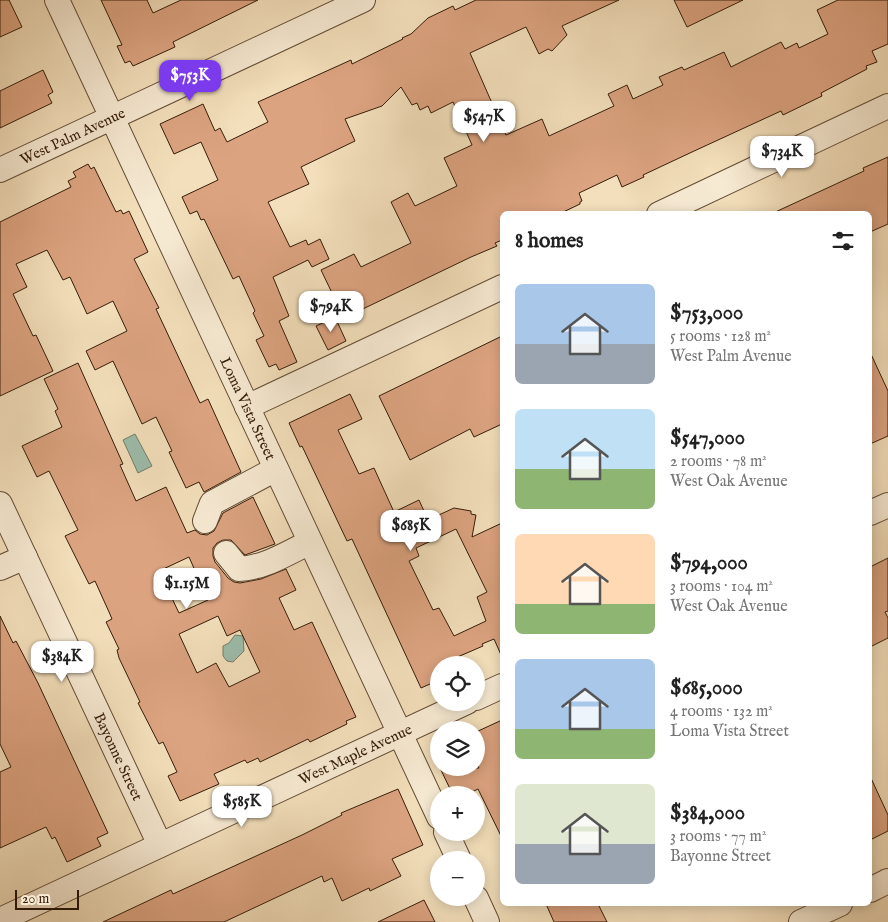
<!DOCTYPE html>
<meta charset="utf-8">
<style>
body{margin:0;font-family:"IM FELL English",serif;background:#f2f2f2;color:#222;height:100vh;display:flex;flex-direction:column;font-size:19px;white-space:nowrap}
*{box-sizing:border-box;margin:0}
p{font-size:16px;color:#767676}
.icon{flex:none;width:28px;height:28px;fill:none;stroke:currentColor;stroke-width:2;stroke-linecap:round;stroke-linejoin:round}
.map{position:relative;flex:1;overflow:hidden}
.panel{position:absolute;left:500px;top:211px;width:372px;height:695px;display:flex;flex-direction:column;background:#fff;border-radius:8px;box-shadow:0 2px 12px #0003}
.panel>*{flex:none}
.buttons{position:absolute;left:430px;top:656px;display:grid;gap:10px}
.buttons a{display:grid;place-items:center;width:55px;height:55px;border-radius:50%;background:#fff;box-shadow:0 2px 12px #0003;font-size:25px}
.scale{position:absolute;left:15px;bottom:12px;width:64px;box-sizing:border-box;padding-left:5px;border:2px solid #351c09;border-top:0;font-size:14px;line-height:18px;white-space:nowrap;color:#351c09;-webkit-text-stroke:4px #f7ead3;paint-order:stroke}
.price{position:absolute;translate:-50% -42px;padding:0 11px;border-radius:10px;background:#fff;color:#222;font-size:16px;line-height:32px;filter:drop-shadow(0 1px 2px #0008)}
.price::after{content:'';position:absolute;left:50%;top:30px;width:15px;height:11px;margin-left:-8px;background:inherit;clip-path:polygon(0 0,100% 0,50% 100%)}
.price.on{background:#7c3aed;color:#fff}
ul{padding:0;list-style:none}
li{display:flex;align-items:center;gap:15px;height:125px;padding:0 15px}
li span{display:grid;place-items:center;flex:none;width:140px;height:100px;border-radius:8px;color:#555}
li>.icon{margin-inline-start:auto}
span .icon{width:60px;height:60px;fill:#fffc;stroke-width:1}
li b{font-size:21px}
h2{display:flex;justify-content:space-between;align-items:center;height:60px;padding:0 15px;font-size:21px}
.map>svg:first-child{display:block}
</style>
<div class="map">
<svg width="888" height="922" viewBox="0 0 888 922">
<rect width="100%" height="100%" fill="#f3dfbb"/>
<filter id="stains"><feTurbulence type="fractalNoise" baseFrequency=".004" numOctaves="4"/><feColorMatrix values="0 0 0 0 .2 0 0 0 0 .09 0 0 0 0 .02 0 0 0 .5 -.17"/></filter>
<radialGradient id="worn" r=".72"><stop offset=".6" stop-color="#630" stop-opacity="0"/><stop offset="1" stop-color="#630" stop-opacity=".3"/></radialGradient>
<g fill="#9dbdab" stroke="#737d6a">
<polygon points="135,434 152,466 138,473 123,440"/>
<polygon points="235,635 243,636 244,651 233,662 227,661 223,656 223,646 229,643"/>
</g>
<g fill="#dca380" stroke="#351c09" fill-rule="evenodd">
<polygon points="0,0 9,0 22,27 0,37"/>
<polygon points="101,0 147,0 153,13 181,0 258,0 173,42 175,47 133,66 130,61 125,63 117,46 122,45"/>
<polygon points="476,0 619,0 562,26 567,35 552,51 548,49 539,54 526,27 470,53 506,135 542,119 549,136 614,106 608,94 627,85 633,99 663,85 659,77 682,67 684,70 724,52 731,67 781,42 785,49 797,43 799,48 828,34 817,10 838,0 888,0 888,44 872,51 877,62 866,66 867,69 821,93 822,96 783,115 781,111 692,152 643,175 644,177 622,187 617,175 579,193 582,201 580,202 580,204 559,214 502,214 502,240 495,243 497,246 471,257 344,318 321,270 354,254 361,267 411,243 391,202 408,193 415,206 457,186 444,158 472,145 453,102 431,113 428,106 420,110 417,103 412,105 401,87 382,106 345,119 355,141 301,167 309,184 268,202 290,247 306,240 308,245 320,239 329,259 312,267 308,260 273,277 289,316 279,321 297,362 279,370 276,364 269,367 256,340 264,336 253,313 255,311 239,276 233,279 204,219 201,220 197,211 190,214 182,197 218,180 201,142 174,154 160,124 203,104 215,131 220,128 227,142 268,122 258,102 351,60 352,64 403,39 402,38 411,34 428,18 453,6 455,10"/>
<polygon points="674,0 743,0 687,27"/>
<polygon points="43,70 53,92 48,95 52,103 0,128 0,91"/>
<polygon points="888,157 888,224 870,232 870,214 771,214 864,171 863,168"/>
<polygon points="88,164 91,169 94,167 116,212 121,210 123,214 129,211 148,252 134,259 159,308 156,309 200,403 208,399 241,472 204,492 199,482 186,488 169,452 172,451 156,417 142,424 113,361 95,370 86,351 127,331 113,301 87,314 70,277 63,280 47,250 16,264 27,287 13,294 33,336 36,335 53,371 0,396 0,222 71,187 68,181 76,177 73,172"/>
<polygon points="335,317 346,341 328,350 316,326"/>
<polygon points="502,336 502,424 474,437 470,429 410,460 379,396"/>
<polygon points="870,352 888,391 888,436 870,444"/>
<path d="M78,363L123,464L120,465L136,501L166,487L187,533L195,530L200,534L207,535L214,531L223,513L253,497L275,544L245,555L231,540H223L217,543L213,548V556L215,562L228,578L234,582L240,583L261,579L286,569L296,590L279,598L294,630L312,622L356,717L346,721L347,724L310,742L308,739L260,762L258,758L247,763L245,760L214,774L219,784L180,801L168,776L177,772L163,742L159,744L138,703L140,702L119,658L117,650L119,649L106,622L112,619L109,612L95,581L89,584L65,536L78,530L49,471L37,477L22,446L62,427L55,411L58,409L44,379ZM189,557L208,600L179,613L159,571ZM218,616L227,636L240,630L260,672L229,687L216,663L197,673L179,634Z"/>
<path d="M350,394L362,419L338,430L359,474L374,468L394,512L419,500L428,520L454,508L471,511V514L476,515L472,537L502,523V657L494,639L482,644L483,646L439,665V680L421,688L352,539L347,541L302,446L300,447L289,423ZM456,529L487,592L477,597L486,621L454,636L439,608L433,610L409,561L419,556L416,548Z"/>
<polygon points="888,558 888,611 885,612 888,618 888,638 870,647 870,567"/>
<polygon points="0,616 13,643 16,641 38,683 108,833 97,838 101,846 67,862 55,837 52,839 46,827 0,848 0,772 11,767 0,744"/>
<polygon points="502,720 502,838 478,789 466,795 453,795 440,768 479,768 476,762 476,732"/>
<polygon points="870,776 888,815 888,831 870,840"/>
<polygon points="398,789 423,845 392,859 401,876 370,891 369,888 342,901 332,878 324,882 322,876 224,922 103,922 171,890 173,894 302,835 342,815 341,813"/>
<polygon points="424,900 435,922 378,922"/>
<polygon points="546,904 598,904 607,922 554,922"/>
</g>
<g fill="none" stroke-linecap="round" stroke-linejoin="round">
<defs>
<g id="minor">
<path id="s1" d="M57,0L439,817"/>
<path id="s2" d="M0,170L363,0"/>
<polyline points="659,214 888,106"/>
<polyline points="247,407 502,287"/>
<path id="s3" d="M0,504L160,845"/>
<polyline points="870,513 888,505"/>
<polyline points="205,521 212,503 276,469"/>
<path d="M226,553L239,569C264,568 288,553 310,542"/>
<polyline points="0,568 25,557"/>
<polyline points="476,698 502,686"/>
<polyline points="446,832 459,860"/>
<polyline points="870,890 888,881"/>
<polyline points="476,898 487,922"/>
<path id="s4" d="M0,920L467,702"/>
<polyline points="801,922 840,904"/>
</g>
</defs>
<use href="#minor" stroke="#644d36" stroke-width="26"/>
<use href="#minor" stroke="#f7ead3" stroke-width="24"/>
</g>
<g text-anchor="middle" dominant-baseline="central" stroke-width="4.5" stroke-linejoin="round" paint-order="stroke">
<g font-size="15" fill="#351c09" stroke="#f7ead3">
<text stroke="none"><textPath href="#s2" startOffset="80">West Palm Avenue</textPath></text>
<text stroke="none"><textPath href="#s1" startOffset="451">Loma Vista Street</textPath></text>
<text stroke="none"><textPath href="#s4" startOffset="392">West Maple Avenue</textPath></text>
<text stroke="none"><textPath href="#s3" startOffset="279">Bayonne Street</textPath></text>
</g>
</g>
<rect width="100%" height="100%" filter="url(#stains)"/>
<rect width="100%" height="100%" fill="url(#worn)"/>
</svg>
<div class="buttons">
<a><svg class="icon" aria-label="locate" viewBox="0 0 24 24"><circle cx="12" cy="12" r="6"/><path d="M12 2v4M12 18v4M2 12h4M18 12h4"/></svg></a>
<a><svg class="icon" aria-label="layers" viewBox="0 0 24 24"><path d="M12 4l9 5-9 5-9-5zM3 14l9 5 9-5"/></svg></a>
<a>+</a>
<a>−</a>
</div>
<div class="scale">20 m</div>
<b class="price on" style="left:190px;top:102px">$753K</b>
<b class="price" style="left:484px;top:143px">$547K</b>
<b class="price" style="left:782px;top:178px">$734K</b>
<b class="price" style="left:331px;top:333px">$794K</b>
<b class="price" style="left:411px;top:552px">$685K</b>
<b class="price" style="left:187px;top:610px">$1.15M</b>
<b class="price" style="left:62px;top:683px">$384K</b>
<b class="price" style="left:242px;top:828px">$585K</b>
<section class="panel">
<h2>8 homes<svg class="icon" aria-label="filters" viewBox="0 0 24 24"><path d="M4 7h16M4 17h16"/><circle cx="9" cy="7" r="2"/><circle cx="15" cy="17" r="2"/></svg></h2>
<ul>
<li><span style="background:linear-gradient(#a9c7e8 60%,#9aa5b1 0)"><svg class="icon" aria-label="home" viewBox="0 0 24 24"><path d="M3 11l9-7 9 7M6 9v11h12V9"/></svg></span><div><b>$753,000</b><p>5 rooms · 128 m²</p><p>West Palm Avenue</p></div></li>
<li><span style="background:linear-gradient(#bfe0f5 60%,#8fb573 0)"><svg class="icon" aria-label="home" viewBox="0 0 24 24"><path d="M3 11l9-7 9 7M6 9v11h12V9"/></svg></span><div><b>$547,000</b><p>2 rooms · 78 m²</p><p>West Oak Avenue</p></div></li>
<li><span style="background:linear-gradient(#ffd9b3 70%,#8fb573 0)"><svg class="icon" aria-label="home" viewBox="0 0 24 24"><path d="M3 11l9-7 9 7M6 9v11h12V9"/></svg></span><div><b>$794,000</b><p>3 rooms · 104 m²</p><p>West Oak Avenue</p></div></li>
<li><span style="background:linear-gradient(#a9c7e8 70%,#8fb573 0)"><svg class="icon" aria-label="home" viewBox="0 0 24 24"><path d="M3 11l9-7 9 7M6 9v11h12V9"/></svg></span><div><b>$685,000</b><p>4 rooms · 132 m²</p><p>Loma Vista Street</p></div></li>
<li><span style="background:linear-gradient(#dfe7d0 60%,#9aa5b1 0)"><svg class="icon" aria-label="home" viewBox="0 0 24 24"><path d="M3 11l9-7 9 7M6 9v11h12V9"/></svg></span><div><b>$384,000</b><p>3 rooms · 77 m²</p><p>Bayonne Street</p></div></li>
</ul>
</section>
</div>
